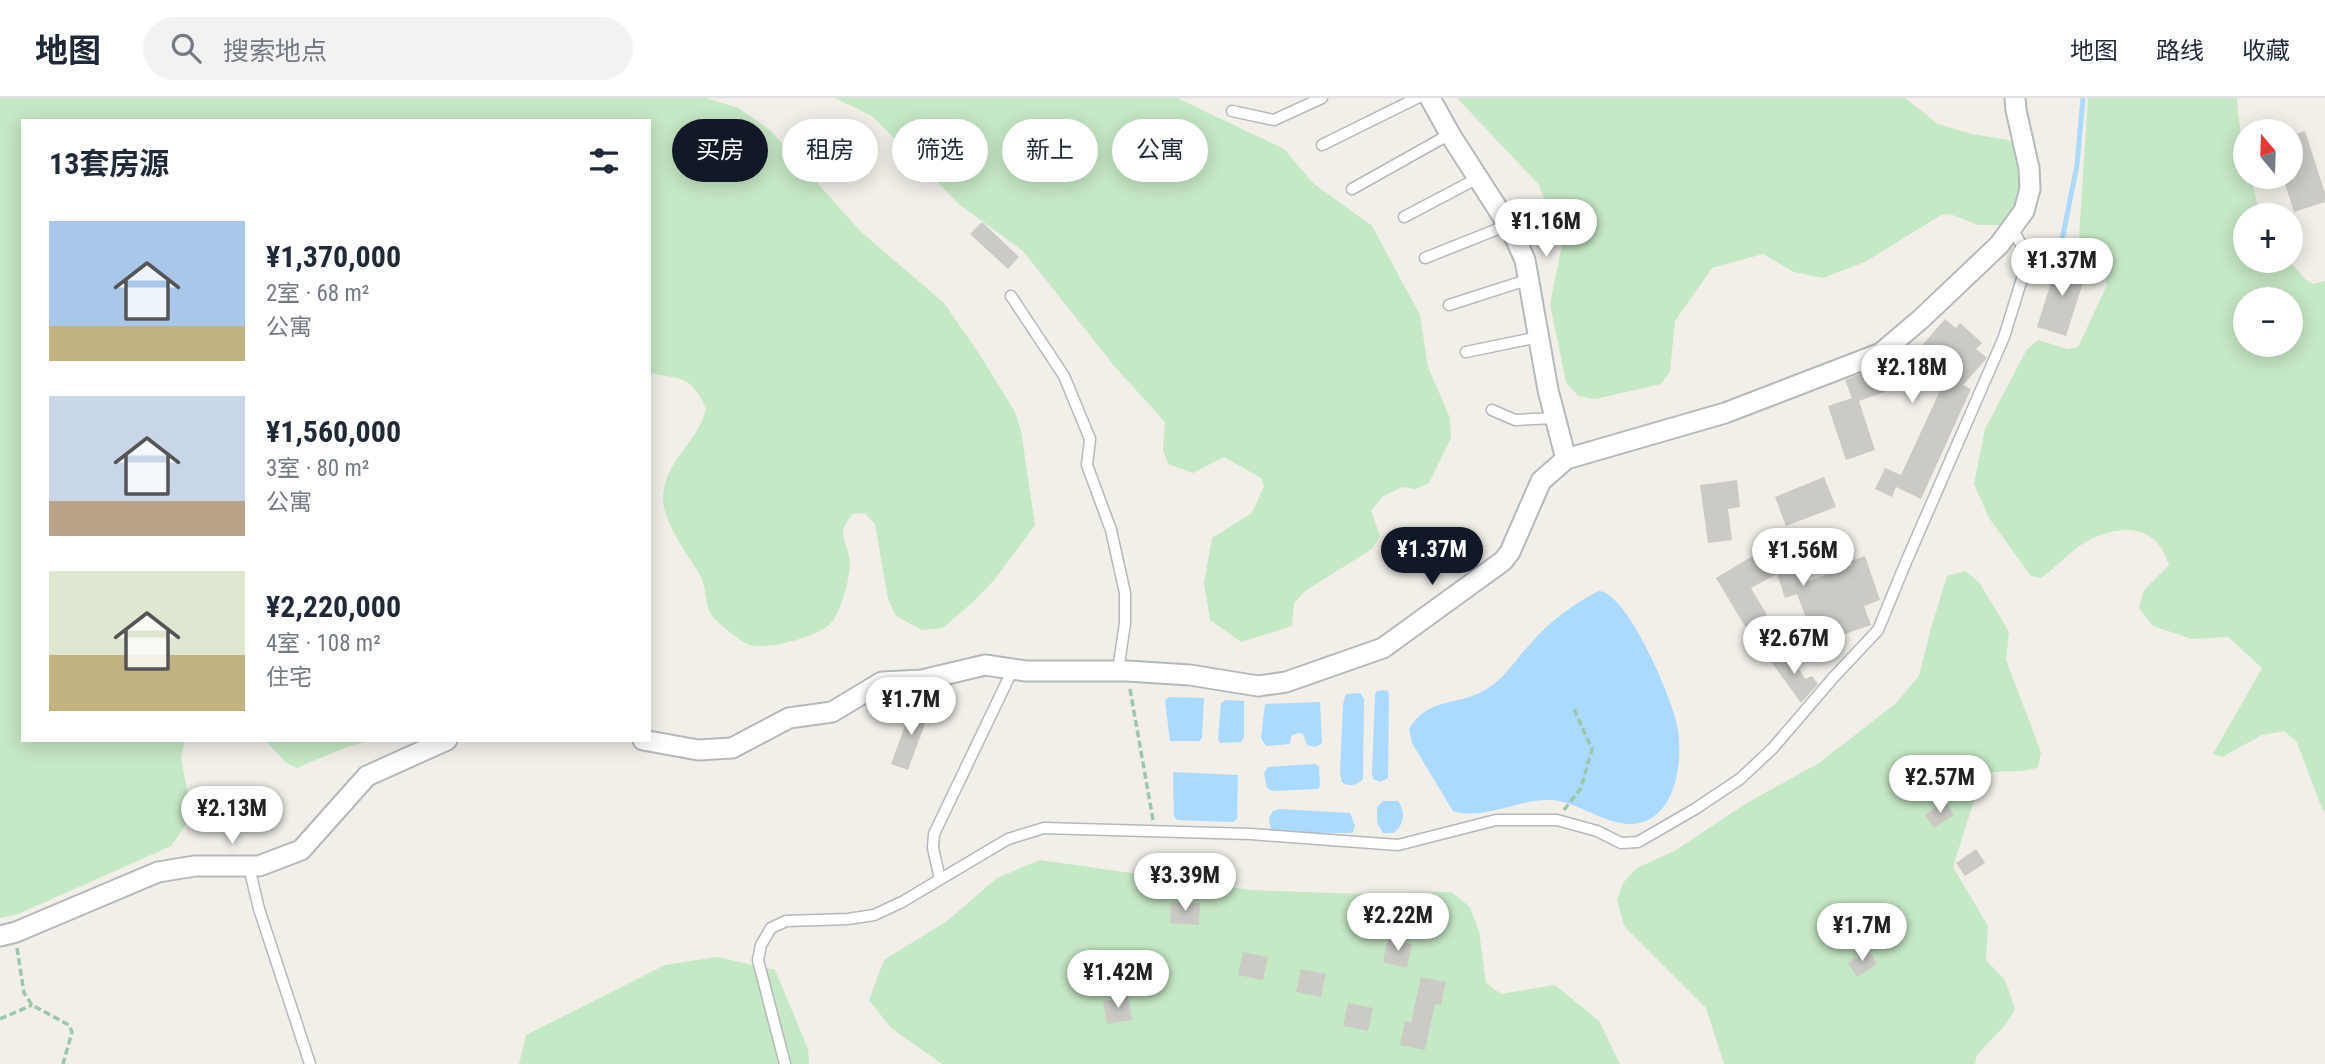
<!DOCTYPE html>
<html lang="zh">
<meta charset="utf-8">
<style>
body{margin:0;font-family:"Roboto Condensed","Noto Sans SC",sans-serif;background:#f2f2f3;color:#1f2937;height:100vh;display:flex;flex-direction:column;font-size:26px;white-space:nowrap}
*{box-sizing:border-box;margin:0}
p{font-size:23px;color:#747a83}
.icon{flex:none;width:38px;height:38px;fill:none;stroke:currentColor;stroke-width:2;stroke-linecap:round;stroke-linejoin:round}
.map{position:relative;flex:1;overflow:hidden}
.sheet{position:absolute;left:21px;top:21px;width:630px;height:623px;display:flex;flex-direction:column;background:#fff;border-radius:0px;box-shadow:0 4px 18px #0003}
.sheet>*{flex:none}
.guide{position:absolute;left:672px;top:21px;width:665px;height:63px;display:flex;gap:14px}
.needle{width:46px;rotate:341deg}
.tools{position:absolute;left:2233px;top:21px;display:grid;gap:14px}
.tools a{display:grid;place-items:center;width:70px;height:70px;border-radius:50%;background:#fff;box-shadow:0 4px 18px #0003;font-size:35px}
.price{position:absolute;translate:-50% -60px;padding:0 16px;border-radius:24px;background:#fff;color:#222;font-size:23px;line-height:46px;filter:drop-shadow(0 2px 4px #0008)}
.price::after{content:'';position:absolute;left:50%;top:42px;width:21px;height:16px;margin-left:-10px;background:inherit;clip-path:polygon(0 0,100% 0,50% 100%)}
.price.current{background:#111827;color:#fff}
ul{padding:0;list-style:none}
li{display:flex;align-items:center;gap:21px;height:175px;padding:0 28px}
li span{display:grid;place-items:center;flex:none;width:196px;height:140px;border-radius:0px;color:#555}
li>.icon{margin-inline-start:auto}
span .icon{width:84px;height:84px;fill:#fffc;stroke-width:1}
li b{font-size:30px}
h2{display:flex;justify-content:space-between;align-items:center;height:84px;padding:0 28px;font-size:30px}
.tag{padding:0 24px;border-radius:32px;background:#fff;box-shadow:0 4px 18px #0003;font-size:24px;line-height:63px}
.tag.current{background:#111827;color:#fff}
header{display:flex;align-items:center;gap:42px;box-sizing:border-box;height:98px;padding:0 35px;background:#fff;border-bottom:2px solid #e0e1e3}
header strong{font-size:33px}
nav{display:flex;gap:38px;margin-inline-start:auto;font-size:24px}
.search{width:490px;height:63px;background:#f2f2f3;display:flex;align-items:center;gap:18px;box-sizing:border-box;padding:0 24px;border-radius:38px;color:#747a83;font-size:26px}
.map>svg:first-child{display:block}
</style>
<header>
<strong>地图</strong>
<div class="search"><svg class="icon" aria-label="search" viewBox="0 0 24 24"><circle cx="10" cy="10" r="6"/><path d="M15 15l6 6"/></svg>搜索地点</div>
<nav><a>地图</a><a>路线</a><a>收藏</a></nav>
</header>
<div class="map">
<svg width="2325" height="966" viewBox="0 0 2325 966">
<rect width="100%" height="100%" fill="#f1efe8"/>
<g fill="#c5e8c5" fill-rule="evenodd">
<path d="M0,0H706L738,10L771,33L860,133L944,205L978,254L1015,314L1021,333L1035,427L995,481L974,503L943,530L922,532L896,518L888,501L875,426L865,415L853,416C834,437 848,442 850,464C851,478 840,516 831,525C818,539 768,552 750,547C744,546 716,524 712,518C704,507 707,489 700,477C688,457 663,424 663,401C664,361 698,346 706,311C692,277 681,281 649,275V23H23V642H185L181,660L192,718L171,748L18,816L0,820Z"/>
<polygon points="835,0 1177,0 1284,51 1313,85 1372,128 1420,217 1428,269 1450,320 1451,340 1429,385 1416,391 1402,389 1382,399 1371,413 1380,438 1372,451 1305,493 1294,505 1292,528 1241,544 1210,522 1204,485 1212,440 1252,415 1264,388 1261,380 1224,359 1193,375 1168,366 1163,352 1165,324 1115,269 1023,153 960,107 872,18"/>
<polygon points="1457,0 1905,0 1938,26 1972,36 2009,42 2019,53 2027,70 2019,111 2002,127 1978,127 1950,116 1941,117 1865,164 1823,180 1794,174 1763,156 1712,170 1675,223 1670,273 1661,286 1595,301 1578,298 1566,284 1550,206 1562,147 1539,87"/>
<path d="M2088,0H2237C2238,27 2245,52 2245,79H2251L2260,117H2245V163H2289L2306,182L2313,186L2325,183V714L2322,711L2297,644L2284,633L2262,637L2222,659L2213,656L2262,570L2228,539L2192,541L2153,528L2139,510L2144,492L2169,467C2158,427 2122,425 2089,442C2076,448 2055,470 2041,480L2031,478L1989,420L1974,386L1985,331L2027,251L2038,242L2068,251L2078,249L2107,187L2103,168L2083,149L2079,139ZM2291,201V247H2245V201Z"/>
<path d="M1965,473L1979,484L2009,534L2006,562L2041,654L2038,669C2020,677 2000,670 1982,677L1953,769L1988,828L1986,862L2005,882L2015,911L2006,926L1977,957L1975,966H1724L1706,910L1624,828L1617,802L1623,785L1637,770L1676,752L1745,706L1819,665L1895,606L1919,578L1931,530L1947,478Z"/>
<polygon points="262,642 374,642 349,648 297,670 286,665 266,643"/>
<polygon points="1040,762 1250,792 1362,796 1451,794 1470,809 1479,833 1486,885 1501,896 1555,887 1599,923 1620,966 942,966 891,930 869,902 884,862 947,823 997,780"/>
<polygon points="717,859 775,872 808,951 809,966 519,966 526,937 665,867"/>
</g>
<g fill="#aadaff">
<path d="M1599,493C1628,495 1674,604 1678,631C1682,660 1678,707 1648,722C1616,737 1583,704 1552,702C1519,700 1485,723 1453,713L1412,645L1409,631C1429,598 1458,609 1487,591C1505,580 1516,561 1531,545C1549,524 1574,505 1599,493Z"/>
<polygon points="1384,592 1388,593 1389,597 1388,680 1380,684 1373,681 1372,676 1375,596 1377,593"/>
<path d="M1360,595L1364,601L1363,681C1357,687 1349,690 1342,684L1340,675L1343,606L1346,596Z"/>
<polygon points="1169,599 1204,600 1202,640 1199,643 1170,643 1165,602"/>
<polygon points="1226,602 1244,603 1244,639 1241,644 1220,645 1218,641 1221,605"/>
<path d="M1320,604L1322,644C1318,650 1314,649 1307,647L1303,636L1298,635L1291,638L1290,646L1266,648L1261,640L1265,606Z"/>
<polygon points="1315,666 1319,669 1320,688 1318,691 1272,693 1267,690 1264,675 1268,669"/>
<polygon points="1173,674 1238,677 1237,721 1233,724 1177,722 1174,718"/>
<path d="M1383,703H1398C1406,714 1404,728 1393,735H1383L1377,724V709Z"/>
<polygon points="1279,711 1350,715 1355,728 1353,734 1349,735 1289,735 1271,732 1269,720 1273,713"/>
</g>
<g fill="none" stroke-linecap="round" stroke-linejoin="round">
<polyline stroke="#aadaff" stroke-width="5" points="2062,142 2077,67 2083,0"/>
</g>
<g fill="#cccac5">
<polygon points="2305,33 2325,95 2325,104 2294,114 2283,79 2291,79 2291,37"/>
<polygon points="982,124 1019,159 1008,171 970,136"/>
<polygon points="2058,162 2087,172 2066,238 2037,229"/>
<polygon points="1945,221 1956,230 1960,225 1982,245 1976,251 1987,260 1963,287 1971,291 1921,401 1896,389 1892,399 1875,391 1885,370 1901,377 1957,256 1912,271 1916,283 1859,303 1875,352 1846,362 1828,308 1852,300 1845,282 1917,253"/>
<polygon points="1824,379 1836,409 1786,428 1775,399"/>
<polygon points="1737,382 1740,409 1728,411 1732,442 1708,445 1700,387"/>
<polygon points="1793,434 1809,483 1852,467 1851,463 1865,458 1880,502 1864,508 1871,527 1831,541 1825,522 1809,528 1797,496 1785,500 1777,476 1751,490 1767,517 1746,530 1716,480"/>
<polygon points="1787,551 1805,581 1812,578 1818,586 1801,605 1770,562"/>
<polygon points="913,606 930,612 908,672 891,666"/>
<polygon points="1945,703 1954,717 1934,730 1925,717"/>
<polygon points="1976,751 1985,765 1965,778 1956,765"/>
<polygon points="1171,804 1200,805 1199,827 1170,825"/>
<polygon points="1388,841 1412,846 1407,870 1383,864"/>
<polygon points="1868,852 1877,866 1857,879 1848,865"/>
<polygon points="1243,854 1268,859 1263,882 1238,877"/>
<polygon points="1301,871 1326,876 1321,899 1296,894"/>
<polygon points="1421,879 1446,884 1441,907 1435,906 1425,952 1400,947 1405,923 1411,925"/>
<polygon points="1128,899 1132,922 1107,926 1103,903"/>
<polygon points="1348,905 1373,910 1368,933 1343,928"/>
</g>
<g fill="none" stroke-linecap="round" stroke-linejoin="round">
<defs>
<g id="service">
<polyline points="1232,13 1274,22 1322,0"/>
<polyline points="1322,47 1417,0"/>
<polyline points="1352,91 1450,36"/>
<polyline points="1404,119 1478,80"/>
<polyline points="1425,160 1508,127"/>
<polyline points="1011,198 1064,278 1090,341 1087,367 1111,432 1125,495 1125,525 1118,573"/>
<polyline points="1449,207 1530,181"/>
<polyline points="1466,254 1539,239"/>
<polyline points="1492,312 1515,322 1555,320"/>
<polyline points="249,769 259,811 310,966"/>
<polyline points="940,781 933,750 934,736 1013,571"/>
<polyline points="785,966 758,862 761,847 771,830 786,823 848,821 874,817 902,804 1008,741 1044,730 1250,736 1398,747 1496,722 1557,722 1597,733 1621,745 1638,744 1695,711 1740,681 1773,650 1833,580 1878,532 1906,464 2004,239 2025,171 2023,150 2012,130"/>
</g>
<g id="minor">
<polyline points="1430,0 1451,38 1512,133 1525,162 1548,292 1566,361"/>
<polyline points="643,642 698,652 732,650 789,620 832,614 882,584 922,582 985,567 1026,573 1127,573 1190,577 1258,588 1286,584 1383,550 1503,463 1510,454 1541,383 1566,361 1725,315 1881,255 1921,221 1999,147 2024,113 2030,91 2029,70 2016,12 2015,0"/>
<polyline points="0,838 16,834 158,774 195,768 259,768 301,752 367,678 447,642"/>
</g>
</defs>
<use href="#service" stroke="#b5b8bc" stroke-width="13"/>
<use href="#minor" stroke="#b5b8bc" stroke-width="23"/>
<g stroke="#9cc7a9" stroke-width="3.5" stroke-dasharray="7 3.5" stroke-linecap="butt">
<polyline points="1130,591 1153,722"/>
<polyline points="1564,712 1581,690 1592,651 1573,609"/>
<polyline points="17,850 24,895 32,907 69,927 72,934 63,966"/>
<polyline points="0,921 32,907"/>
</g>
<use href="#service" stroke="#fff" stroke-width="10"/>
<use href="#minor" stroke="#fff" stroke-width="19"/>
</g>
</svg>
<div class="tools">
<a><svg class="needle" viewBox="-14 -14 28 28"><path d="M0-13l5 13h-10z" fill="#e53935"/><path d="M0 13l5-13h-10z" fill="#747a83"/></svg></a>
<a>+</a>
<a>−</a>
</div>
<b class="price" style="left:1546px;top:161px">¥1.16M</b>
<b class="price" style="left:2062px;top:200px">¥1.37M</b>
<b class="price" style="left:1912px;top:307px">¥2.18M</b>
<b class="price current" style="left:1432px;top:489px">¥1.37M</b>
<b class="price" style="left:1803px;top:490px">¥1.56M</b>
<b class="price" style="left:1794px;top:578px">¥2.67M</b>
<b class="price" style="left:911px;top:639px">¥1.7M</b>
<b class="price" style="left:1940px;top:717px">¥2.57M</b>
<b class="price" style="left:232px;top:748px">¥2.13M</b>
<b class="price" style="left:1185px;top:815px">¥3.39M</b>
<b class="price" style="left:1398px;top:855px">¥2.22M</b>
<b class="price" style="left:1862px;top:865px">¥1.7M</b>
<b class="price" style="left:1118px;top:912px">¥1.42M</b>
<div class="guide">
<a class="tag current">买房</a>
<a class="tag">租房</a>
<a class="tag">筛选</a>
<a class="tag">新上</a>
<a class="tag">公寓</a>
</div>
<section class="sheet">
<h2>13套房源<svg class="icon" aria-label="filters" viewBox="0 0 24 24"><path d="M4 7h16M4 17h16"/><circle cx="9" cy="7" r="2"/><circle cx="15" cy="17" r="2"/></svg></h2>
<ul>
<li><span style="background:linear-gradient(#a9c7e8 75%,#c2b280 0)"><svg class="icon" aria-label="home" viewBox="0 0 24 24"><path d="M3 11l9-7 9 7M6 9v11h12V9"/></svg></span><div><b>¥1,370,000</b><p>2室 · 68 m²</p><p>公寓</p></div></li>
<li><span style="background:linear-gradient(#c9d6e8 75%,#b9a48a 0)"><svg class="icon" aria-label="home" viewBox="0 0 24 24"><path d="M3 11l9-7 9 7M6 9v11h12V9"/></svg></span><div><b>¥1,560,000</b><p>3室 · 80 m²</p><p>公寓</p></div></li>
<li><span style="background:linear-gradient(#dfe7d0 60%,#c2b280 0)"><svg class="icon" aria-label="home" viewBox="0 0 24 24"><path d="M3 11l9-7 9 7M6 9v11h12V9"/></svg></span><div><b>¥2,220,000</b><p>4室 · 108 m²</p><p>住宅</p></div></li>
</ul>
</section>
</div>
